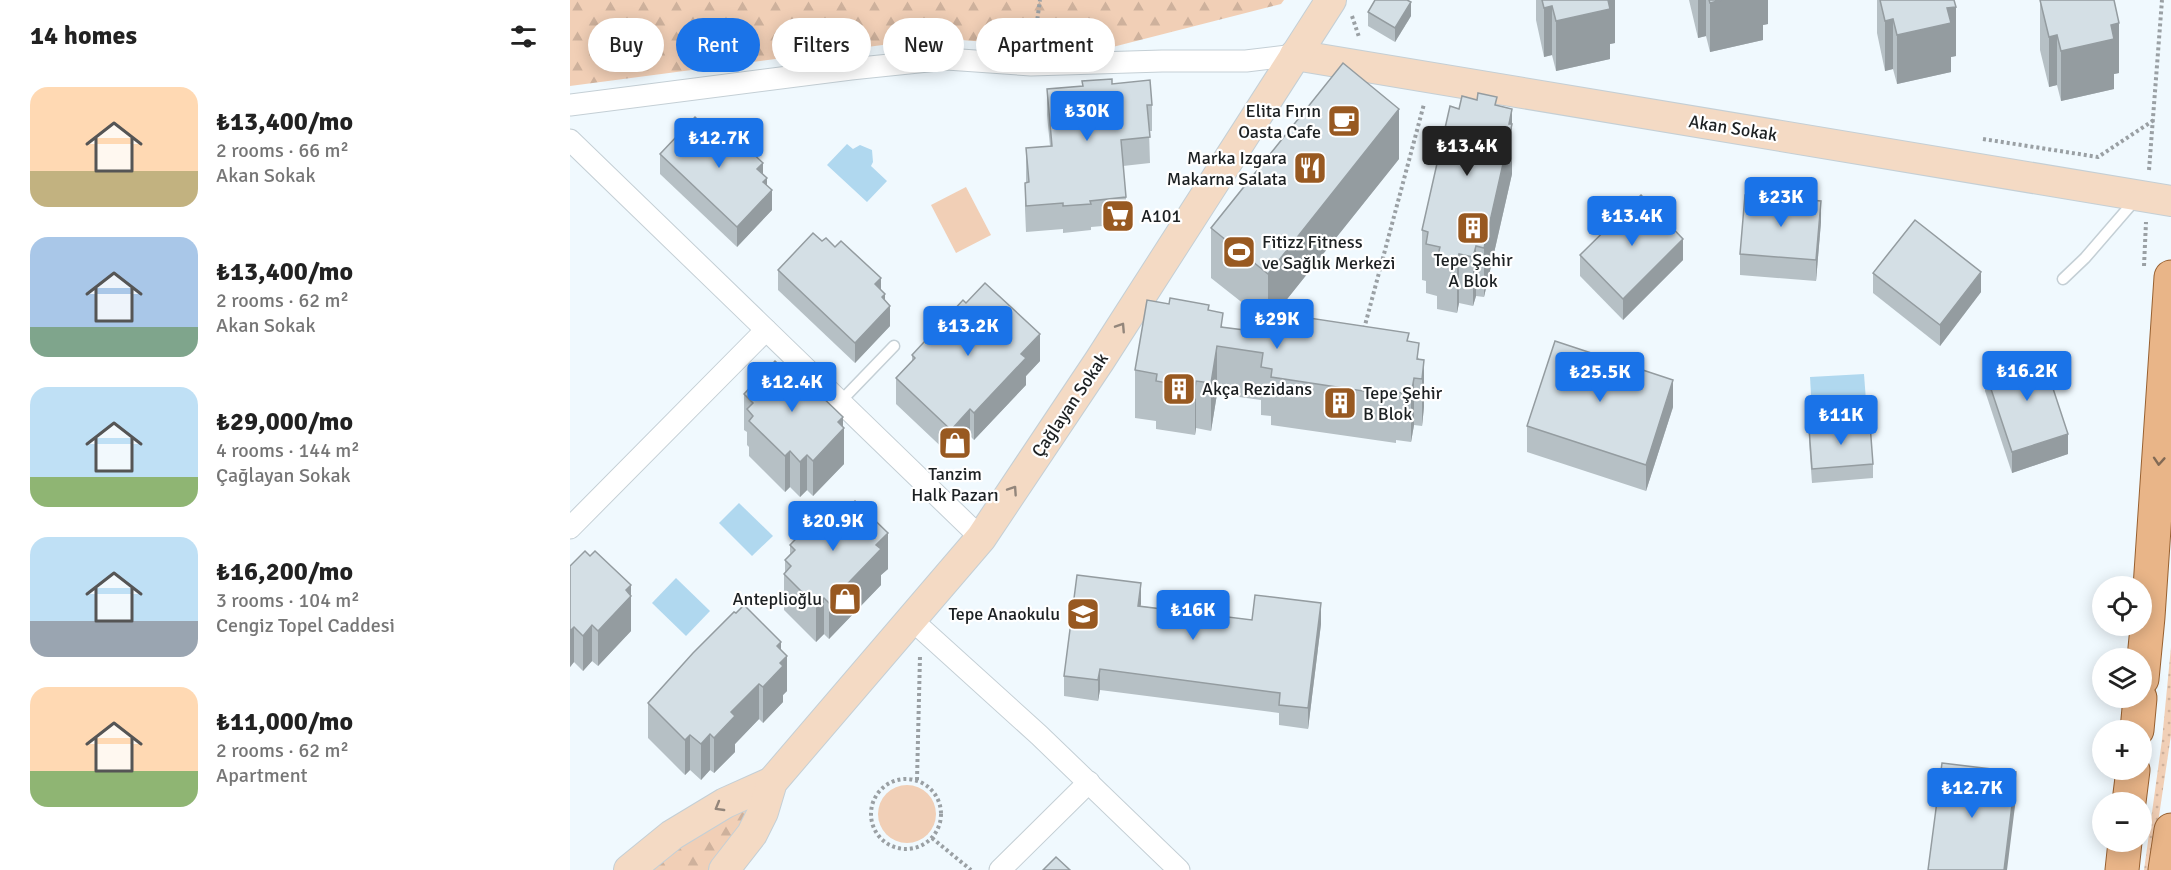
<!DOCTYPE html>
<meta charset="utf-8">
<style>
body{margin:0;font-family:Signika,sans-serif;background:#f2f2f2;color:#222;height:100vh;display:flex;flex-direction:column;font-size:22px;white-space:nowrap}
*{box-sizing:border-box;margin:0}
p{font-size:20px;color:#767676}
.icon{flex:none;width:33px;height:33px;fill:none;stroke:currentColor;stroke-width:2;stroke-linecap:round;stroke-linejoin:round}
.map{position:relative;flex:1;overflow:hidden}
.sheet{display:flex;flex-direction:column;background:#fff;width:570px}
.sheet>*{flex:none}
.hud{position:absolute;left:18px;top:18px;width:570px;height:54px;display:flex;gap:12px}
.buttons{position:absolute;left:1522px;top:576px;display:grid;gap:12px}
.buttons a{display:grid;place-items:center;width:60px;height:60px;border-radius:50%;background:#fff;box-shadow:0 3px 15px #0003;font-size:30px}
.price{position:absolute;translate:-50% -51px;padding:0 14px;border-radius:6px;background:#1a73e8;color:#fff;font-size:20px;line-height:39px;filter:drop-shadow(0 2px 3px #0008)}
.price::after{content:'';position:absolute;left:50%;top:36px;width:18px;height:14px;margin-left:-9px;background:inherit;clip-path:polygon(0 0,100% 0,50% 100%)}
.price.on{background:#222;color:#fff}
ul{padding:0;list-style:none}
li{display:flex;align-items:center;gap:18px;height:150px;padding:0 30px}
li span{display:grid;place-items:center;flex:none;width:168px;height:120px;border-radius:18px;color:#555}
li>.icon{margin-inline-start:auto}
span .icon{width:72px;height:72px;fill:#fffc;stroke-width:1}
li b{font-size:26px}
h2{display:flex;justify-content:space-between;align-items:center;height:72px;padding:0 30px;font-size:26px}
.tag{padding:0 21px;border-radius:27px;background:#fff;box-shadow:0 3px 15px #0003;font-size:21px;line-height:54px}
.tag.on{background:#1a73e8;color:#fff}
main{display:flex;flex:1;min-height:0}
.map>svg:first-child{display:block}
</style>
<main>
<section class="sheet">
<h2>14 homes<svg class="icon" aria-label="filters" viewBox="0 0 24 24"><path d="M4 7h16M4 17h16"/><circle cx="9" cy="7" r="2"/><circle cx="15" cy="17" r="2"/></svg></h2>
<ul>
<li><span style="background:linear-gradient(#ffd9b3 70%,#c2b280 0)"><svg class="icon" aria-label="home" viewBox="0 0 24 24"><path d="M3 11l9-7 9 7M6 9v11h12V9"/></svg></span><div><b>₺13,400/mo</b><p>2 rooms · 66 m²</p><p>Akan Sokak</p></div></li>
<li><span style="background:linear-gradient(#a9c7e8 75%,#7fa58c 0)"><svg class="icon" aria-label="home" viewBox="0 0 24 24"><path d="M3 11l9-7 9 7M6 9v11h12V9"/></svg></span><div><b>₺13,400/mo</b><p>2 rooms · 62 m²</p><p>Akan Sokak</p></div></li>
<li><span style="background:linear-gradient(#bfe0f5 75%,#8fb573 0)"><svg class="icon" aria-label="home" viewBox="0 0 24 24"><path d="M3 11l9-7 9 7M6 9v11h12V9"/></svg></span><div><b>₺29,000/mo</b><p>4 rooms · 144 m²</p><p>Çağlayan Sokak</p></div></li>
<li><span style="background:linear-gradient(#bfe0f5 70%,#9aa5b1 0)"><svg class="icon" aria-label="home" viewBox="0 0 24 24"><path d="M3 11l9-7 9 7M6 9v11h12V9"/></svg></span><div><b>₺16,200/mo</b><p>3 rooms · 104 m²</p><p>Cengiz Topel Caddesi</p></div></li>
<li><span style="background:linear-gradient(#ffd9b3 70%,#8fb573 0)"><svg class="icon" aria-label="home" viewBox="0 0 24 24"><path d="M3 11l9-7 9 7M6 9v11h12V9"/></svg></span><div><b>₺11,000/mo</b><p>2 rooms · 62 m²</p><p>Apartment</p></div></li>
</ul>
</section>
<div class="map">
<svg width="1601" height="870" viewBox="0 0 1601 870">
<defs>
<pattern id="grass-dots" width="8" height="8" patternUnits="userSpaceOnUse" patternTransform="scale(1.5)"><rect width="8" height="8" fill="#f1cfb6"/><path d="M2 2h.1M6 6h.1" fill="none" stroke="#ceb19c" stroke-width="1.8" stroke-linecap="round"/></pattern>
<pattern id="forest-firs" width="22" height="20" patternUnits="userSpaceOnUse" patternTransform="scale(1.5)"><rect width="22" height="20" fill="#f1cfb6"/><path d="M5 1l3.5 6h-7zM16 11l3.5 6h-7z" fill="#ceb19c"/></pattern>
</defs>
<rect width="100%" height="100%" fill="#f0f9fe"/>
<polygon fill="url(#grass-dots)" points="1601,647 1601,735 1581,870 1574,870 1592,740"/>
<g fill="url(#forest-firs)">
<polygon points="0,0 714,0 711,4 527,51 366,38 0,86"/>
<polygon points="185,802 144,870 72,870"/>
</g>
<g fill="#f1cfb6">
<polygon points="396,187 421,235 386,253 361,205"/>
<circle cx="337" cy="814" r="29"/>
</g>
<g fill="#b0d8ef">
<polygon points="277,144 283,149 290,145 302,150 303,162 301,166 317,181 297,202 257,165"/>
<polygon points="1294,374 1298,427 1243,430 1240,377"/>
<polygon points="169,503 203,536 182,556 149,523"/>
<polygon points="106,578 140,611 116,636 82,603"/>
</g>
<g fill="none" stroke-linecap="round" stroke-linejoin="round">
<defs>
<g id="lane">
<polyline points="1493,279 1515,258 1566,199"/>
<polyline points="270,402 324,346"/>
</g>
<g id="street">
<polyline points="0,105 281,69 377,59 461,65 592,61 676,61 725,55"/>
<polyline points="0,140 411,538"/>
<polyline points="0,528 196,330"/>
<polyline points="342,620 469,735 609,870"/>
<polyline points="430,870 519,782"/>
</g>
<g id="secondary">
<polyline points="725,55 1601,201"/>
<polyline points="59,870 102,835 155,803 202,782"/>
<polyline points="154,870 182,834 193,812 202,782 411,538 530,360 761,0"/>
</g>
<g id="primary">
<polyline points="1572,679 1578,617 1601,277"/>
<polyline points="1567,730 1570,698"/>
<polyline points="1559,802 1563,770"/>
<polyline points="1552,870 1555,842"/>
<polyline points="1595,870 1601,830"/>
</g>
</defs>
<use href="#lane" stroke="#c4cfd5" stroke-width="13"/>
<use href="#street" stroke="#c4cfd5" stroke-width="23"/>
<use href="#secondary" stroke="#c4cfd5" stroke-width="32"/>
<use href="#primary" stroke="#986131" stroke-width="35"/>
<g stroke="#9aa0a4" stroke-width="4" stroke-dasharray="3 3" stroke-linecap="butt">
<polyline points="782,16 789,37"/>
<polyline points="464,43 470,0"/>
<polyline points="1413,139 1528,157 1584,120"/>
<polyline points="1579,170 1592,0"/>
<polyline points="1574,266 1576,222"/>
<polyline points="794,329 854,104"/>
<circle cx="336" cy="814" r="35"/>
<polyline points="347,780 350,656"/>
<polyline points="362,838 401,870"/>
</g>
<use href="#lane" stroke="#fff" stroke-width="10"/>
<use href="#street" stroke="#fff" stroke-width="21"/>
<use href="#secondary" stroke="#f4dac4" stroke-width="30"/>
<use href="#primary" stroke="#e9b588" stroke-width="33"/>
</g>
<g fill="#b6c0c5">
<polygon points="966,0 1045,0 1045,43 1040,44 1040,59 986,71 982,55 974,57 966,20"/>
<polygon points="1119,0 1198,0 1198,24 1193,25 1193,40 1140,52 1136,36 1128,38"/>
<polygon points="1307,0 1384,0 1386,56 1381,57 1381,72 1327,84 1323,69 1315,71 1307,33"/>
<polygon points="1470,0 1549,73 1544,74 1544,89 1491,101 1487,85 1479,87 1470,50"/>
<polygon points="798,12 841,16 825,42 798,26"/>
<polygon points="512,81 542,84 582,105 582,131 579,131 580,163 553,166 556,197 556,224 521,227 521,230 493,233 493,229 456,232 455,209 455,183 456,183 456,148 480,146 477,115 477,89 512,86"/>
<polygon points="927,105 942,109 942,174 914,297 906,296 903,306 889,303 887,313 867,309 867,296 856,293 856,281 852,280 852,230 889,109"/>
<polygon points="134,126 193,174 197,185 202,210 167,247 90,174 90,154"/>
<polygon points="829,159 701,319 839,341 849,359 854,360 854,407 852,426 844,425 841,442 826,440 826,443 701,425 701,416 691,415 691,400 647,394 641,431 626,428 625,435 586,429 586,421 565,418 565,370 639,310 653,327 698,333 700,321 698,323 641,278 641,228"/>
<polygon points="1251,222 1246,281 1170,275 1170,254"/>
<polygon points="252,241 311,290 315,300 320,326 285,363 208,290 208,270"/>
<polygon points="1010,255 1113,260 1053,320 1010,276"/>
<polygon points="1303,273 1411,292 1370,346 1303,293"/>
<polygon points="342,355 470,361 456,376 456,385 404,440 400,436 381,456 326,404 326,378 342,361"/>
<polygon points="1415,371 1498,454 1442,473 1415,391"/>
<polygon points="174,394 273,427 274,464 243,496 237,490 230,497 220,487 215,492 179,456 179,447 177,445 177,432 174,430"/>
<polygon points="1103,407 1076,491 957,452 957,426"/>
<polygon points="1239,428 1303,464 1303,478 1242,483 1239,442"/>
<polygon points="220,545 318,569 311,575 311,585 259,639 254,634 246,642 214,610 214,574 215,573 215,560 220,554"/>
<polygon points="0,566 61,595 61,631 28,666 22,661 13,671 4,662 0,667"/>
<polygon points="571,606 682,620 751,624 738,729 709,725 709,713 530,690 528,701 494,696 494,676"/>
<polygon points="166,613 211,650 217,691 213,695 213,702 193,723 189,719 165,744 165,752 144,773 140,770 131,780 120,770 115,775 78,738 78,703"/>
</g>
<g fill="#949ca0">
<polygon points="1037,0 1045,0 1045,43 1040,44 1040,59 986,71 986,21"/>
<polygon points="1128,0 1136,0 1136,36 1128,38"/>
<polygon points="1151,0 1198,0 1198,24 1193,25 1193,40 1140,52 1140,3"/>
<polygon points="841,2 841,16 825,42 825,28"/>
<polygon points="982,6 982,55 974,57 974,8"/>
<polygon points="1386,7 1386,56 1381,57 1381,72 1327,84 1327,35 1377,8"/>
<polygon points="1323,19 1323,69 1315,71 1315,21"/>
<polygon points="1549,23 1549,73 1544,74 1544,89 1491,101 1491,51 1541,25"/>
<polygon points="1487,35 1487,85 1479,87 1479,37"/>
<polygon points="829,109 829,159 698,323 698,274"/>
<polygon points="942,109 942,174 914,297 914,248"/>
<polygon points="193,163 193,183 187,169"/>
<polygon points="197,178 197,196 202,190 202,210 167,247 167,227 193,182"/>
<polygon points="1251,201 1251,222 1246,281 1246,260"/>
<polygon points="1113,239 1113,260 1053,320 1053,299"/>
<polygon points="906,246 906,296 903,306 903,257"/>
<polygon points="889,254 889,303 887,313 887,263"/>
<polygon points="1411,272 1411,292 1370,346 1370,325"/>
<polygon points="311,278 311,299 305,284"/>
<polygon points="315,294 315,311 320,306 320,326 285,363 285,343 312,297"/>
<polygon points="470,334 470,361 456,376 456,385 404,440 404,413 451,354"/>
<polygon points="647,346 647,394 641,431 641,383"/>
<polygon points="854,360 854,407 852,426 852,379"/>
<polygon points="844,378 844,425 841,442 841,395"/>
<polygon points="1103,380 1103,407 1076,491 1076,465"/>
<polygon points="626,381 626,428 625,435 625,388"/>
<polygon points="400,409 400,436 381,456 381,430"/>
<polygon points="273,417 273,429 274,428 274,464 243,496 243,461 268,422"/>
<polygon points="1498,434 1498,454 1442,473 1442,452"/>
<polygon points="220,451 220,487 215,492 215,456"/>
<polygon points="237,455 237,490 230,497 230,462"/>
<polygon points="318,533 318,569 311,575 311,585 259,639 259,603 306,545"/>
<polygon points="571,583 571,604 568,626 568,606"/>
<polygon points="61,585 61,631 28,666 28,631 56,590"/>
<polygon points="254,598 254,634 246,642 246,606"/>
<polygon points="751,603 751,624 738,729 738,708"/>
<polygon points="22,625 22,661 13,671 13,636"/>
<polygon points="4,627 4,662 0,667 0,631"/>
<polygon points="211,642 211,662 217,656 217,691 213,695 213,702 193,723 193,687 207,646"/>
<polygon points="530,669 530,690 528,701 528,680"/>
<polygon points="189,684 189,719 165,744 165,752 144,773 144,738 161,712"/>
<polygon points="140,734 140,770 131,780 131,744"/>
<polygon points="120,735 120,770 115,775 115,740"/>
<polygon points="1446,772 1446,798 1437,870 1434,870"/>
</g>
<g fill="#d4dfe5" stroke="#949ca0" stroke-width="1.5">
<polygon points="805,0 837,0 841,2 825,28 798,12"/>
<polygon points="972,0 1038,0 1040,9 986,21 982,6 974,8"/>
<polygon points="1139,0 1151,0 1140,3"/>
<polygon points="1310,0 1384,0 1386,7 1377,8 1381,23 1327,35 1323,19 1315,21"/>
<polygon points="1470,0 1544,0 1549,23 1541,25 1544,39 1491,51 1487,35 1479,37"/>
<polygon points="773,63 829,109 698,274 641,228"/>
<polygon points="542,79 542,84 580,80 582,105 577,105 580,137 551,140 556,197 520,201 521,204 493,206 493,203 456,206 455,183 459,182 456,148 482,146 477,89 513,86 512,81"/>
<polygon points="908,93 927,97 925,105 942,109 939,124 942,124 914,248 906,246 903,257 889,254 887,263 867,259 870,247 856,244 858,232 852,230 880,106 889,109 892,96 907,100"/>
<polygon points="125,117 134,126 137,122 147,131 153,125 193,163 187,169 197,178 193,182 202,190 167,227 90,154"/>
<polygon points="1071,195 1113,239 1053,299 1010,255"/>
<polygon points="1175,195 1251,201 1246,260 1170,254"/>
<polygon points="1345,220 1411,272 1370,325 1303,273"/>
<polygon points="243,233 252,241 256,238 265,247 271,241 311,278 305,284 315,294 312,297 320,306 285,343 208,270"/>
<polygon points="415,283 470,334 451,354 456,358 404,413 400,409 381,430 326,378 345,358 342,355 393,300 396,303"/>
<polygon points="600,298 639,305 638,310 653,313 651,327 698,333 700,319 712,320 713,314 839,333 837,341 849,343 847,359 854,360 852,379 844,378 841,395 826,392 826,396 701,377 702,369 691,367 693,353 647,346 641,383 626,381 625,388 586,381 587,374 565,370 577,300 599,304"/>
<polygon points="985,341 1103,380 1076,465 957,426"/>
<polygon points="1471,352 1498,434 1442,452 1415,371"/>
<polygon points="205,361 215,370 219,365 273,417 268,422 274,428 243,461 237,455 230,462 220,451 215,456 179,421 183,416 177,409 183,403 174,394"/>
<polygon points="1300,424 1303,464 1242,469 1239,428"/>
<polygon points="285,501 318,533 306,545 311,549 259,603 254,598 246,606 214,574 221,566 215,560 225,550 220,545 256,508 261,513 267,506 274,513"/>
<polygon points="15,551 20,556 25,551 61,585 56,590 61,596 28,631 22,625 13,636 4,627 0,631 0,566"/>
<polygon points="507,575 571,583 568,606 682,620 685,595 751,603 738,708 709,705 710,693 530,669 528,680 494,676"/>
<polygon points="174,605 211,642 207,646 217,656 210,663 213,666 193,687 189,684 161,712 165,716 144,738 140,734 131,744 120,735 115,740 78,703 123,653 164,612 166,613"/>
<polygon points="1372,763 1446,772 1434,870 1358,870"/>
<polygon points="486,857 500,870 473,870"/>
</g>
<defs><path id="oneway-chevron" d="M-2-3.5L2.5 0L-2 3.5" fill="none" stroke-width="1.6" stroke-linecap="round" stroke-linejoin="round" transform="scale(1.5)"/></defs>
<g stroke="#93867b">
<use href="#oneway-chevron" transform="translate(551 327) rotate(-57)"/>
<use href="#oneway-chevron" transform="translate(443 490) rotate(-56)"/>
<use href="#oneway-chevron" transform="translate(149 807) rotate(150)"/>
</g>
<use stroke="#826a55" href="#oneway-chevron" transform="translate(1589 461) rotate(94)"/>
<defs>
<symbol id="cafe-square" viewBox="-11 -11 22 22"><rect x="-9" y="-9" width="18" height="18" rx="4" fill="#985921" stroke="#fff"/><path d="M-5.5-4.5H6V0H3Q3 3.5 0 3.5H-2.5Q-5.5 3.5-5.5 0ZM3-3.2v2h1.7v-2ZM-6 4.5H4V6H-6Z" fill="#fff"/></symbol>
<symbol id="restaurant-square" viewBox="-11 -11 22 22"><rect x="-9" y="-9" width="18" height="18" rx="4" fill="#985921" stroke="#fff"/><path d="M-5-6h1v4h1v-4h1v4h1v-4h1v5L-1.5 .5V6h-2V.5L-5-1ZM5-6V6H3V1.5H1.5Q1.5-4 5-6Z" fill="#fff"/></symbol>
<symbol id="supermarket-square" viewBox="-11 -11 22 22"><rect x="-9" y="-9" width="18" height="18" rx="4" fill="#985921" stroke="#fff"/><path d="M-6-5.5h2.5l.6 2H6L4.5 2H-2.5L-4.4-4H-6ZM-1.5 3.2a1.3 1.3 0 1 0 .1 0ZM3 3.2a1.3 1.3 0 1 0 .1 0Z" fill="#fff"/></symbol>
<symbol id="building-square" viewBox="-11 -11 22 22"><rect x="-9" y="-9" width="18" height="18" rx="4" fill="#985921" stroke="#fff"/><path d="M-4-6H4V6H1V3H-1V6H-4ZM-2.5-4.3h1.7v1.8h-1.7ZM.8-4.3h1.7v1.8H.8ZM-2.5-1h1.7V.8h-1.7ZM.8-1h1.7V.8H.8Z" fill="#fff"/></symbol>
<symbol id="stadium-square" viewBox="-11 -11 22 22"><rect x="-9" y="-9" width="18" height="18" rx="4" fill="#985921" stroke="#fff"/><path d="M0-5a6.5 5 0 1 0 0 10a6.5 5 0 1 0 0-10ZM-3.5-1.8h7v3.6h-7Z" fill="#fff"/></symbol>
<symbol id="shop-square" viewBox="-11 -11 22 22"><rect x="-9" y="-9" width="18" height="18" rx="4" fill="#985921" stroke="#fff"/><path d="M-5-2.5h2.3a2.7 3.5 0 0 1 5.4 0H5L5.5 6h-11ZM-1.5-2.5h3a1.5 2.3 0 0 0-3 0Z" fill="#fff"/></symbol>
<symbol id="school-square" viewBox="-11 -11 22 22"><rect x="-9" y="-9" width="18" height="18" rx="4" fill="#985921" stroke="#fff"/><path d="M0-5L7-2L0 1L-7-2ZM-4 1L0 2.5L4 1V4Q0 6-4 4Z" fill="#fff"/></symbol>
</defs>
<g fill-rule="evenodd">
<use href="#cafe-square" x="755" y="102" width="38" height="38"/>
<use href="#restaurant-square" x="721" y="149" width="38" height="38"/>
<use href="#supermarket-square" x="529" y="197" width="38" height="38"/>
<use href="#building-square" x="884" y="209" width="38" height="38"/>
<use href="#stadium-square" x="650" y="233" width="38" height="38"/>
<use href="#building-square" x="590" y="370" width="38" height="38"/>
<use href="#building-square" x="751" y="384" width="38" height="38"/>
<use href="#shop-square" x="366" y="424" width="38" height="38"/>
<use href="#shop-square" x="256" y="580" width="38" height="38"/>
<use href="#school-square" x="494" y="595" width="38" height="38"/>
</g>
<g text-anchor="middle" dominant-baseline="central" stroke-width="4.5" stroke-linejoin="round" paint-order="stroke">
<g font-size="18" fill="#1c2022" stroke="#fff" text-anchor="end">
<text x="751" y="111">Elita Fırın<tspan x="751" dy="21">Oasta Cafe</tspan></text>
<text x="717" y="158">Marka Izgara<tspan x="717" dy="21">Makarna Salata</tspan></text>
<text x="571" y="216" text-anchor="start">A101</text>
<text x="692" y="242" text-anchor="start">Fitizz Fitness<tspan x="692" dy="21">ve Sağlık Merkezi</tspan></text>
<text x="903" y="260" text-anchor="middle">Tepe Şehir<tspan x="903" dy="21">A Blok</tspan></text>
<text x="632" y="389" text-anchor="start">Akça Rezidans</text>
<text x="793" y="393" text-anchor="start">Tepe Şehir<tspan x="793" dy="21">B Blok</tspan></text>
<text x="385" y="474" text-anchor="middle">Tanzim<tspan x="385" dy="21">Halk Pazarı</tspan></text>
<text x="252" y="599">Anteplioğlu</text>
<text x="490" y="614">Tepe Anaokulu</text>
</g>
<g font-size="18" fill="#1c2022" stroke="#fff">
<text transform="translate(1163 128) rotate(9)">Akan Sokak</text>
<text transform="translate(500 405) rotate(-56)">Çağlayan Sokak</text>
</g>
</g>
</svg>
<div class="buttons">
<a><svg class="icon" aria-label="locate" viewBox="0 0 24 24"><circle cx="12" cy="12" r="6"/><path d="M12 2v4M12 18v4M2 12h4M18 12h4"/></svg></a>
<a><svg class="icon" aria-label="layers" viewBox="0 0 24 24"><path d="M12 4l9 5-9 5-9-5zM3 14l9 5 9-5"/></svg></a>
<a>+</a>
<a>−</a>
</div>
<b class="price" style="left:517px;top:142px">₺30K</b>
<b class="price" style="left:149px;top:169px">₺12.7K</b>
<b class="price on" style="left:897px;top:177px">₺13.4K</b>
<b class="price" style="left:1211px;top:228px">₺23K</b>
<b class="price" style="left:1062px;top:247px">₺13.4K</b>
<b class="price" style="left:707px;top:350px">₺29K</b>
<b class="price" style="left:398px;top:357px">₺13.2K</b>
<b class="price" style="left:1457px;top:402px">₺16.2K</b>
<b class="price" style="left:1030px;top:403px">₺25.5K</b>
<b class="price" style="left:222px;top:413px">₺12.4K</b>
<b class="price" style="left:1271px;top:446px">₺11K</b>
<b class="price" style="left:263px;top:552px">₺20.9K</b>
<b class="price" style="left:623px;top:641px">₺16K</b>
<b class="price" style="left:1402px;top:819px">₺12.7K</b>
<div class="hud">
<a class="tag">Buy</a>
<a class="tag on">Rent</a>
<a class="tag">Filters</a>
<a class="tag">New</a>
<a class="tag">Apartment</a>
</div>
</div>
</main>
